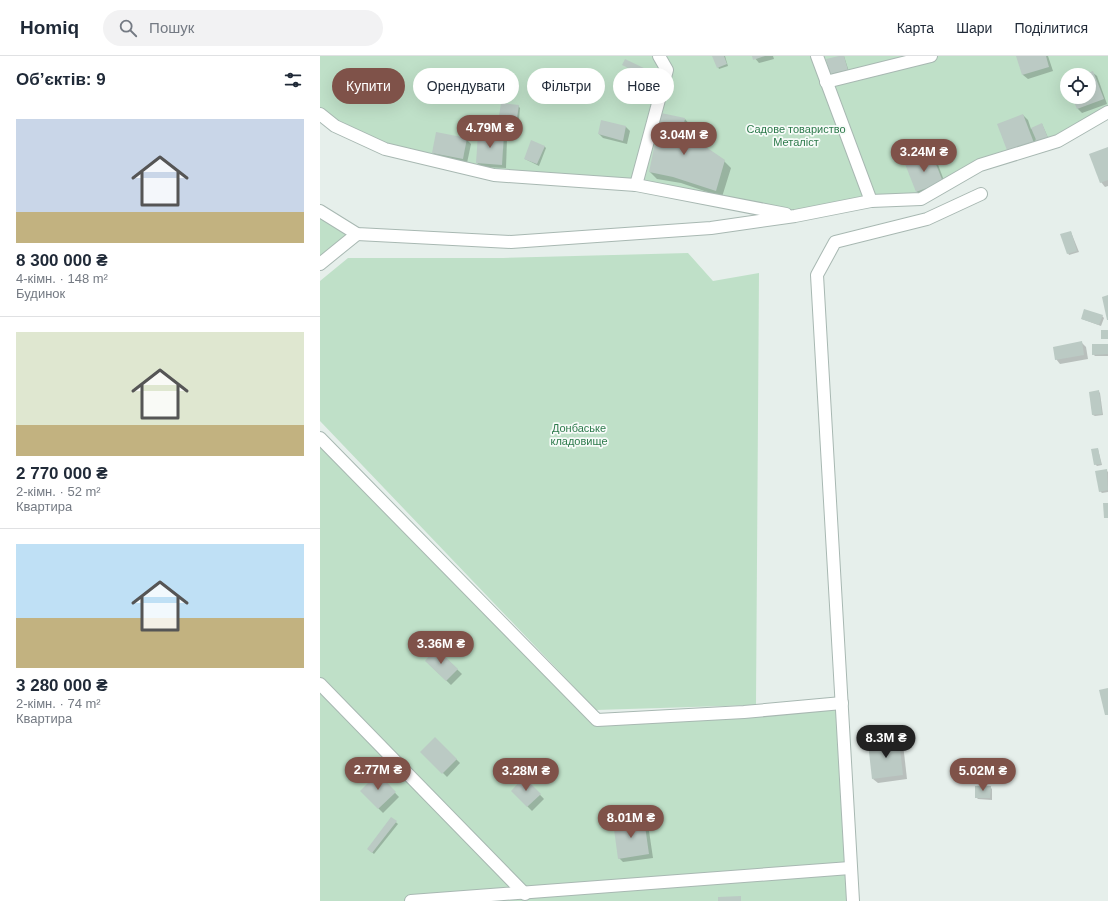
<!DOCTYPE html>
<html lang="uk">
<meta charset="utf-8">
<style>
body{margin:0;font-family:Arial,sans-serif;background:#f2f2f3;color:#1f2937;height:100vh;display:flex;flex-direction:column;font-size:15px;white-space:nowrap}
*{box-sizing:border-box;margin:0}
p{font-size:13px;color:#747a83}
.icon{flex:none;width:22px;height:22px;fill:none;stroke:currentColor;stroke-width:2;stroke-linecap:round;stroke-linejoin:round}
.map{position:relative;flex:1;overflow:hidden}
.sheet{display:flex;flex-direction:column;background:#fff;width:320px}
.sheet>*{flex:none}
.banner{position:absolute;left:12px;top:12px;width:380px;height:36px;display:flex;gap:8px}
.fabs{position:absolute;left:740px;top:12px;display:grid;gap:8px}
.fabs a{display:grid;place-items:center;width:36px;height:36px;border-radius:50%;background:#fff;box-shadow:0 4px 16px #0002;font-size:20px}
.price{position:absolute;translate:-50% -34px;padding:0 9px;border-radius:14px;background:#7f5249;color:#fff;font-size:13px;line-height:26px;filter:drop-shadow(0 1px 2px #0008)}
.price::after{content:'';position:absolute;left:50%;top:24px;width:12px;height:9px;margin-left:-6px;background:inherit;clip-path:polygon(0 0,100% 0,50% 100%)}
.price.active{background:#222;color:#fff}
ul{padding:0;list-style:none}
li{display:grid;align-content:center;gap:8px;height:212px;padding:0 16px}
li+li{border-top:1px solid #e0e1e3}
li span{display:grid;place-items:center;height:124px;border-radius:0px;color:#555}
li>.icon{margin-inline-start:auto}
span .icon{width:72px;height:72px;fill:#fffc;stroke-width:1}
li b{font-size:17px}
h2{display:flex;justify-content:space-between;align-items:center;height:48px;padding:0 16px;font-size:17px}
.chip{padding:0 14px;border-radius:18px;background:#fff;box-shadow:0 4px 16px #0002;font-size:14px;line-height:36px}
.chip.active{background:#7f5249;color:#fff}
header{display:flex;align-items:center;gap:24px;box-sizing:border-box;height:56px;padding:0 20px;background:#fff;border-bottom:1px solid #e0e1e3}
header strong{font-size:19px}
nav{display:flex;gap:22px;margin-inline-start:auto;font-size:14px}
.search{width:280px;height:36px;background:#f2f2f3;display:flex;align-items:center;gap:10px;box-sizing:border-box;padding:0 14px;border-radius:22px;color:#747a83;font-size:15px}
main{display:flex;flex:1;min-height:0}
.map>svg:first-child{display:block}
</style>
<header>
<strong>Homiq</strong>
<div class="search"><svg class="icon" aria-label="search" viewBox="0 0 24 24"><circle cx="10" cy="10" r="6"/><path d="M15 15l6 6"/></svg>Пошук</div>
<nav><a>Карта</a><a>Шари</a><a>Поділитися</a></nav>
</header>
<main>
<section class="sheet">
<h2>Об’єктів: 9<svg class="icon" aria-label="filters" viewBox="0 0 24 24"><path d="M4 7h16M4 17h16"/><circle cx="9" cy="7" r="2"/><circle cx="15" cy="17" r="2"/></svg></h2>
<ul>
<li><span style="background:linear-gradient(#c9d6e8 75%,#c2b280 0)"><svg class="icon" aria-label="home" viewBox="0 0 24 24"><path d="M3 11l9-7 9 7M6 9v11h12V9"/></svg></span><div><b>8 300 000 ₴</b><p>4-кімн. · 148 m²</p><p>Будинок</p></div></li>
<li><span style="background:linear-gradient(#dfe7d0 75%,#c2b280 0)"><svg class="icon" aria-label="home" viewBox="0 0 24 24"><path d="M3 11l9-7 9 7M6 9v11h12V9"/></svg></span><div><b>2 770 000 ₴</b><p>2-кімн. · 52 m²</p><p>Квартира</p></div></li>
<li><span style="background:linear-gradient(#bfe0f5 60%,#c2b280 0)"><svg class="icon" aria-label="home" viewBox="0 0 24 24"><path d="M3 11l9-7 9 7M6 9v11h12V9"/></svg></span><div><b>3 280 000 ₴</b><p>2-кімн. · 74 m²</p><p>Квартира</p></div></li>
</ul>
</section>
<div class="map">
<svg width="788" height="845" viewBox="0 0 788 845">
<rect width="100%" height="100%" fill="#e6efeb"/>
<g fill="#bfe0c8" fill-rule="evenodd">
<path d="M0,0H788V56L738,85L660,109L601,143L475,160L316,129L174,119L65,93L0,58ZM747,19H769V41H747Z"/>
<polygon points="0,155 37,178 0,208"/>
<polygon points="368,197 393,225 439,217 436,649 276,654 0,365 0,225 28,202 183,202"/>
<polygon points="0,382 276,664 522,647 533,845 0,845"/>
</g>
<g fill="#0003">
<polygon points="393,0 405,0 408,10 399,13"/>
<polygon points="433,0 453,0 454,3 439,7"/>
<polygon points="524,0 529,16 513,20 507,4"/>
<polygon points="697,0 728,0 733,15 708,23 703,19"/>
<polygon points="306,11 329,16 331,18 329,22"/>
<polygon points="772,16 777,20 787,48 762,57 758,53 753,41 769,41 769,19 765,19"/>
<polygon points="198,50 200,52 199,64 182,62 180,60"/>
<polygon points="703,59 708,64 711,73 722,68 729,84 719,88 715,83 718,91 693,101"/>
<polygon points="365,63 371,70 369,81 404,105 411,112 402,141 361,127 337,123 330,116"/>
<polygon points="282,65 306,71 310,75 307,88 283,82 279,78"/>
<polygon points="183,79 187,83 186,112 162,111 157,107"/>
<polygon points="146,83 151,88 147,107 117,101 113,97"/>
<polygon points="224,90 226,92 219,110 205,103"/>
<polygon points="788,92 788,130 785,131 781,126"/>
<polygon points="612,99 616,103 626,130 602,140 597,136 587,109"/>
<polygon points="751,176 759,196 749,199 748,197"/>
<polygon points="782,260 784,262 781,270 762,263"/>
<polygon points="762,287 766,291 768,303 740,308 736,303"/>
<polygon points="788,289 788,300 775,300 773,298"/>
<polygon points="778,335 780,337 783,359 775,360 773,359"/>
<polygon points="778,393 782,409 777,410 775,408"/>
<polygon points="786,414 788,416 788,436 782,437 780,435"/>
<polygon points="116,593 142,618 131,629 106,605"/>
<polygon points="115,682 140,707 127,721 102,696"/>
<polygon points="578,684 583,688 587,723 558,727 553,723"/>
<polygon points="58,719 79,741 63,757 41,735"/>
<polygon points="204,722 224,743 212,755 192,735"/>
<polygon points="670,731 672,733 672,744 658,743 656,741"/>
<polygon points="72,763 78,768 54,798 48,793"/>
<polygon points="324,764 328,768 333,802 303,806 299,802"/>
</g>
<g fill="#bbcac4">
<polygon points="392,0 404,0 407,8 397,12"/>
<polygon points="432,0 445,0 433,4"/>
<polygon points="519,0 524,0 528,14 510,18 506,3"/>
<polygon points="696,0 726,0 729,11 702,19"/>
<polygon points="305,3 330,15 327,21 302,9"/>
<polygon points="773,15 784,43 757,53 752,41 769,41 769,19 762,19"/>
<polygon points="181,47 199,49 197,62 179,60"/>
<polygon points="341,57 365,62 362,78 370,80 405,104 396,135 353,121 329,116"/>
<polygon points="703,58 714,87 688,97 677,68"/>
<polygon points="281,64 306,70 303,85 278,78"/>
<polygon points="722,67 728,82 717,86 711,72"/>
<polygon points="116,76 147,82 143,103 112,97"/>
<polygon points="158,77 184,78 182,109 156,107"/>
<polygon points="211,84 225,90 217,108 204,103"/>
<polygon points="788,91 788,124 780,127 769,98"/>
<polygon points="612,98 623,126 596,136 585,108"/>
<polygon points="751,175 757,195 747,198 740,178"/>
<polygon points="788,239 788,264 787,264 782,241"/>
<polygon points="764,253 783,259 779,269 761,263"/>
<rect x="781" y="274" width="7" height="9"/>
<polygon points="762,285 764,299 735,304 733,291"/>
<polygon points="772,288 788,288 788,298 772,299"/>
<polygon points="779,334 782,358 772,359 769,336"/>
<polygon points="778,392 781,408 774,409 771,393"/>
<polygon points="787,413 788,434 779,436 775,415"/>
<polygon points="783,447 788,447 788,462 784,462"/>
<polygon points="116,592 138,613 126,625 105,605"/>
<polygon points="788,632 788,659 785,659 779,634"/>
<polygon points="115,681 137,703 122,718 100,696"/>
<polygon points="579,683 583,719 552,723 548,687"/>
<polygon points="58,717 76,736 58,753 40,735"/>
<polygon points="204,721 221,738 207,751 191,735"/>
<polygon points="655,730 671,730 670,742 655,742"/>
<polygon points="71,761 77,765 52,797 47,793"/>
<polygon points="324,763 329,798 298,803 293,766"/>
<polygon points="421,840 421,845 398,845 398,841"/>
</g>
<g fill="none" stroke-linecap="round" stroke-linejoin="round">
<defs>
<g id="street">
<polyline points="497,0 551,145"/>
<polyline points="506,26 611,0"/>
<polyline points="0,58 15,70 65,93 174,119 316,129 466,158"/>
<polyline points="316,129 347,14 339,0"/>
<polyline points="0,155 37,178 191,186 391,172 475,160 551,145 601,143 660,109 738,85 788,56"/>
<polyline points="0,208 37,178"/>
<polyline points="0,382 277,664 424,656 522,647"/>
<polyline points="0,628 205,838"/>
<polyline points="91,845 530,812"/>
<polyline points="533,845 497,219 515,186 607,163 661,138"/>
</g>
</defs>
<use href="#street" stroke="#a8b8b2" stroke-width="14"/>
<use href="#street" stroke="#fff" stroke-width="12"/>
</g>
<g text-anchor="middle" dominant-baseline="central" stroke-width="3.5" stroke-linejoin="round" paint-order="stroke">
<g font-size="11" fill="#2d7a4b" stroke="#f7fbf9">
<text x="476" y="73">Садове товариство<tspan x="476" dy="13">Металіст</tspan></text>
<text x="259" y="372">Донбаське<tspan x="259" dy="13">кладовище</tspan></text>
</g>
</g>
</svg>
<div class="fabs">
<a><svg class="icon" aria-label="locate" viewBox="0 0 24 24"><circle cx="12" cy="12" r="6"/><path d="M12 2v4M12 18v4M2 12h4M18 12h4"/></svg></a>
</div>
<b class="price" style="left:170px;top:93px">4.79M ₴</b>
<b class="price" style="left:364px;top:100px">3.04M ₴</b>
<b class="price" style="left:604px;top:117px">3.24M ₴</b>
<b class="price" style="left:121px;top:609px">3.36M ₴</b>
<b class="price active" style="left:566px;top:703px">8.3M ₴</b>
<b class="price" style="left:58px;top:735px">2.77M ₴</b>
<b class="price" style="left:206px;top:736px">3.28M ₴</b>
<b class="price" style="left:663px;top:736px">5.02M ₴</b>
<b class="price" style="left:311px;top:783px">8.01M ₴</b>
<div class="banner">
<a class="chip active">Купити</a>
<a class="chip">Орендувати</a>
<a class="chip">Фільтри</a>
<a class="chip">Нове</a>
</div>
</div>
</main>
